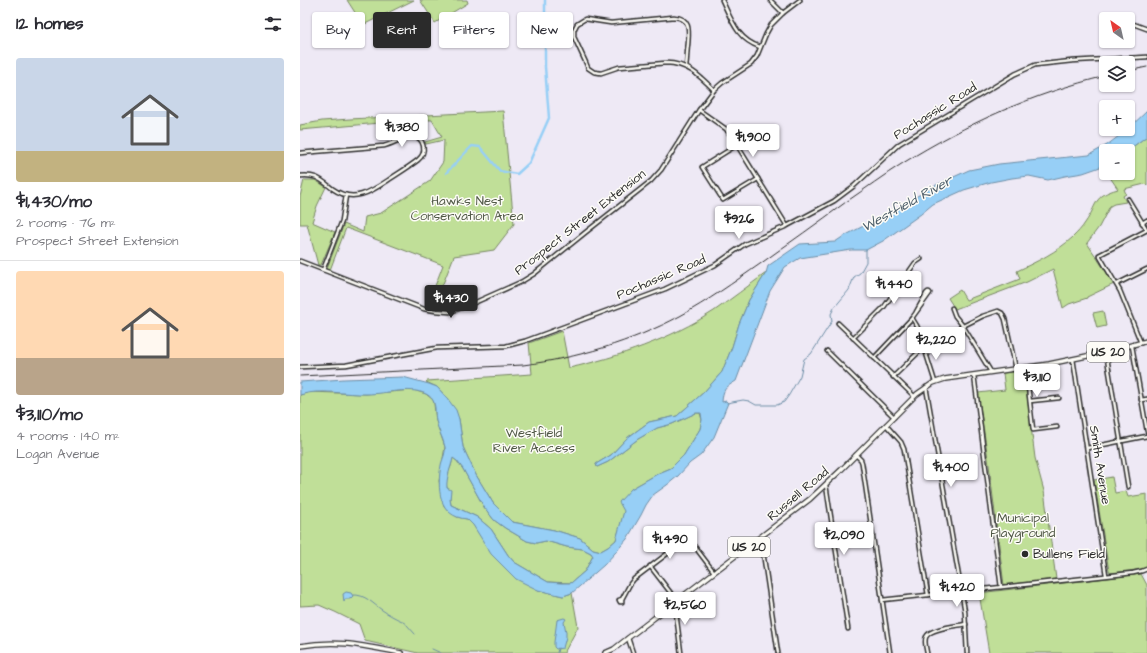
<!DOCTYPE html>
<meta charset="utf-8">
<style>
body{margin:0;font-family:"Architects Daughter",sans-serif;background:#f2f2f3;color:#2b2b33;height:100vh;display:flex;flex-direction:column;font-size:15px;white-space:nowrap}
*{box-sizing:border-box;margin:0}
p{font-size:13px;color:#7c7c81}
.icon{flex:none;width:22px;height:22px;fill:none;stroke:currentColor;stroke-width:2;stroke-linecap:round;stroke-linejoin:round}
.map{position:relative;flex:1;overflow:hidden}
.side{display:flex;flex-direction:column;background:#fff;width:300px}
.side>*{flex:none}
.top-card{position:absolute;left:12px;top:12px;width:380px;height:36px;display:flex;gap:8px}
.needle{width:26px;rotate:326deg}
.buttons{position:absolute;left:799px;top:12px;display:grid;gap:8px}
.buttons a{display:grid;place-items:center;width:36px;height:36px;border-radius:4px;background:#fff;box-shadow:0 1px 3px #0004;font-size:20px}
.price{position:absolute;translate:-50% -34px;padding:0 9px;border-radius:4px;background:#fff;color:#222;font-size:13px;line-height:26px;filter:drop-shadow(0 1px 2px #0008)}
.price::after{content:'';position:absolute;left:50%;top:24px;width:12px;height:9px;margin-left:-6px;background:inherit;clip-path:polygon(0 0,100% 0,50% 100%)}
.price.active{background:#2b2b2b;color:#fff}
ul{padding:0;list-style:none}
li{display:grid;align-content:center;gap:8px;height:212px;padding:0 16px}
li+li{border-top:1px solid #e1e1e2}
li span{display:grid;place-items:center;height:124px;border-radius:4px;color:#555}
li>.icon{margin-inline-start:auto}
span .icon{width:72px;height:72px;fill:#fffc;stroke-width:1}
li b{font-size:17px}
h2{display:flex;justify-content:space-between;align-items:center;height:48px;padding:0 16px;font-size:17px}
.chip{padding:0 14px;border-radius:4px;background:#fff;box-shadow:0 1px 3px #0004;font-size:14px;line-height:36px}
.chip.active{background:#2b2b2b;color:#fff}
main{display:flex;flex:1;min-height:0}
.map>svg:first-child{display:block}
</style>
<main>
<section class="side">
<h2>12 homes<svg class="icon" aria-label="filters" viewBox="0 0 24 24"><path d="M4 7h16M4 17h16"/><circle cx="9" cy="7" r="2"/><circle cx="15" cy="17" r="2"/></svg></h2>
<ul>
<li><span style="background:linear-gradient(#c9d6e8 75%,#c2b280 0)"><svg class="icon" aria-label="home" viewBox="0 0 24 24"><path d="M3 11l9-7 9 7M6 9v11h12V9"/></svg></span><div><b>$1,430/mo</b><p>2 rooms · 76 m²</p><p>Prospect Street Extension</p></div></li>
<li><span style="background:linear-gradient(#ffd9b3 70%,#b9a48a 0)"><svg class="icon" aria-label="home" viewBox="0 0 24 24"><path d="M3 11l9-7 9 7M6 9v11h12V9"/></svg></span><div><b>$3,110/mo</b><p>4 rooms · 140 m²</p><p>Logan Avenue</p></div></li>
</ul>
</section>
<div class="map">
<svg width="847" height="653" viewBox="0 0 847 653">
<rect width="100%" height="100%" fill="#eee9f5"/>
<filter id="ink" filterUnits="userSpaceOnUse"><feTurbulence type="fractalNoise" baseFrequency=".025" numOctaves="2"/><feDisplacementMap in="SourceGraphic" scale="8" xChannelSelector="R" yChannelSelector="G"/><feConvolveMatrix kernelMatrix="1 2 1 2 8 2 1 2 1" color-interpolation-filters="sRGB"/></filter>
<g filter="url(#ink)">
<g fill="#c0df98" stroke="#768562">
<polygon points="47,0 114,0 63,25"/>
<polygon points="120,0 167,0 168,3 135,23"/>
<polygon points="203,111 214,224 194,250 154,256 133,309 127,307 143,265 46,228 30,270 27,268 44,224 63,232 65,217 81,213 130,181 143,162 144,140 126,144 125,142 142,137 132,120 92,119 80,123 0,130 0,125 22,121 50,119"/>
<path d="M847,136V186L845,184L824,189L826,194L823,196L826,202L814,204L810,206L799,227L787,243L814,284L787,297V298L769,304L763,308L753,269L727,282L655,309L648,298L660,290L666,300L720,279L717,271C736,262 757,252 773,237C777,233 782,228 785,223C798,205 792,196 818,189L807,173H828L827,151Z"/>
<polygon points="4,180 15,180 26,187 17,206 12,222 35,232 21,265 18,265 7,224 0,224 0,197"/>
<path d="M466,273L449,300L439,324L432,347L422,372L404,392L377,416L349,422L327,438L311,455L296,464L297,467L308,462L338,439L357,428L372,424L396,413H400L402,420L400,429L384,455L371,468L359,473L331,489L316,540L308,547L301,551L293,549L280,538L254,530L212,522L193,503L176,475L163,447L159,419L147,398L137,387L126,382L127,381L232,374L229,343L262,331L269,368C319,357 370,339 414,311C431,299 448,286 466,273Z"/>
<polygon points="803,311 806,326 797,328 793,313"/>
<polygon points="724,371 735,458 744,491 756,579 704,585 689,465 678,393 705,390 703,373"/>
<polygon points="113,390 126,394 133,400 134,404 136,421 145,447 139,481 144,506 157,517 167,519 238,590 263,596 272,593 278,627 264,653 118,653 65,641 59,624 35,612 19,605 0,606 0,395 9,392 66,394"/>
<polygon points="153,458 157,461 163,469 184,507 194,520 205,528 227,541 236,543 246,541 267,547 283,549 291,553 293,556 285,571 271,583 248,582 214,562 208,555 191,529 177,517 151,505 150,499 150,494 147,488 146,484 148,473 151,466"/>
<polygon points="812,477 815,493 826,491 828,497 847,494 847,567 845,569 810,573 809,571 794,480"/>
<polygon points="841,574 847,585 847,653 689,653 679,593"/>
</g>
<g fill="#97cff6" stroke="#6c8da5" fill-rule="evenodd">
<path d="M847,111V136L827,151H806V165L783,173L765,176L748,180L729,176L712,178L691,182L664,190L633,204L621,214L583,241L566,250H551L500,258L485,267L470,291L436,381C424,388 423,390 422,402L426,401L428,403L414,437L401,455L390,463L378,476L367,485L353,495L346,505L341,515L327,539L315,553L304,565L272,593L263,596L238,590L216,579L191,554L173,525L167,519C138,517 137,488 141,465C142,460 146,453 145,447C143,438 138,430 136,421C134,411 138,400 126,394C110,386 85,394 67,394C46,395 19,388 0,395V382L44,379L103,377L129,384L137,387L147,398L156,410L159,419L163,447L176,475L193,503L212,522L254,530L280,538L293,549L301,551L308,547L316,540L324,511L319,502L331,489L359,473L371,468L384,455L400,429L402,420L401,413H396L372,424L357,428L338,439L308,462L297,467L296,464L311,455L327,438L349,422L377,416L404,392L422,372L432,347L439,324L449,300L466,273L468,266L500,244L535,242L544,236L587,214L634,186L669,170L699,164L789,155L807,145L827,130ZM153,458L157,461L163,469L184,507L194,520L205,528L227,541L236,543L246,541L267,547L283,549L291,553L293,556L285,571L271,583H261L248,582L214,562L208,555L191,529L177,517L151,505L150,499L151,490L147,488C146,477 151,468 153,458Z"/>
<polygon points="46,592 51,593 53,596 50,599 45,599 44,602 43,594"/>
<polygon points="264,618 266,619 264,622 266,632 266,637 263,648 256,649 254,647 254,642 257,620"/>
</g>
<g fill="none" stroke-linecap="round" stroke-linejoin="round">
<g stroke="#6c8da5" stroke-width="1">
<polyline points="427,403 443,400 449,401 456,405 477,405 484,402 489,395 500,376 504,359 511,354 532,321 531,314 534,308 549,290 554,277 560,273 566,262 566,250"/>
<path d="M53,595C65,594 73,604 82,610C88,614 95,618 102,621"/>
<polyline points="103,622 106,624"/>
<polyline points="107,625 115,634"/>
<polyline points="132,649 141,653"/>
<polyline points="257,653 258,648"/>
</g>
<polyline stroke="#97cff6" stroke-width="2.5" points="146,173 172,146 180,147 200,171 217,174 229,163 249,118 245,67 245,0"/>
<defs>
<g id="minor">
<path d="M422,0C432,21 437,39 460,47"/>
<polyline points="470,0 483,13"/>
<polyline points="828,22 847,29"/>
<path d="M386,67C387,59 387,51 388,44C389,31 391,18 374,17L311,23L285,19L277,24L274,30V37L286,63L288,68L294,72L301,73L319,67L366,63C387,63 400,76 414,90"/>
<polyline points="399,110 426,129 437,145 487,226"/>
<polyline points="437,145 402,167 423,200 458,179"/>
<path d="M0,153L84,146C93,144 105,136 112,136C125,137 127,153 118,160C109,167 99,173 90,179C72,191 54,204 33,189C21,180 16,174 0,176"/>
<polyline points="828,199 847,230"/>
<polyline points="842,223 847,220"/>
<polyline points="0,261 124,309 136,311 150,312 167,306 221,282 234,274 286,232 351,181 361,170 399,110 414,90 422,83 451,64 457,56 466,34 471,25 483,13 500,0"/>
<polyline points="23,270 42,221 46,195"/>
<polyline points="817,284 847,269"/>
<polyline points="652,308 655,316 663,326 691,372"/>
<polyline points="612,318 617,326 623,340 624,347 635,382"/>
<polyline points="538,323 614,396"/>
<polyline points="553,338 584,307 615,263 621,259"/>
<polyline points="624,343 651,332 683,316 698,311 702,313 705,319 716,369"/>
<polyline points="841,343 820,291 799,255 847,230"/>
<polyline points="832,346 847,431"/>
<polyline points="527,351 594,417"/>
<polyline points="806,352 828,487"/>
<polyline points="574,358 612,318 630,293 629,292 628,292 626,294 616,312"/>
<polyline points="773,359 806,575"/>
<polyline points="0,367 46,365 137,348 206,346 225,341 365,289 415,265 445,244 487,226 534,201 554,186 599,144 715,74 735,65 772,61 847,57"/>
<polyline points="726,368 733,430 757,427"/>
<polyline points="674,375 701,587"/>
<polyline points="593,377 624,347"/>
<polyline points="626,387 665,612 667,653"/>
<polyline points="841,400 847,399"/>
<polyline points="730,401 759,398"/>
<polyline points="586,425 601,442 604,449 628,595"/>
<polyline points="787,448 847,436"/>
<polyline points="556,455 561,460 562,463 590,653"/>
<polyline points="526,485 548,629"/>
<polyline points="458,539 462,547 464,559 478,653"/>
<polyline points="350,566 377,601"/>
<polyline points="322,599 322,602 320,602 319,600 322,599 330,584 334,579 384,541 389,541 392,543 414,572"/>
<polyline points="582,600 833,573 842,571 847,569"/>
<polyline points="372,605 376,613 381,653"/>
<polyline points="328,638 333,653"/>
<path d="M627,653C626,648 624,641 626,637C630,628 657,626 666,624"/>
</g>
<g id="primary">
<path d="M0,646C38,639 64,646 101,653"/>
<polyline points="305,653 314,649 328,638 510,499 541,470 617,394 633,383 645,379 749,364 806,352 847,341"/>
</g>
</defs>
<use href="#minor" stroke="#2b2b2b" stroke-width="5.5"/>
<use href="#primary" stroke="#2b2b2b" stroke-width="6"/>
<use href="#minor" stroke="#fdfcf7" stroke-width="2.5"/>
<use href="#primary" stroke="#fdfcf7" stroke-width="3.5"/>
<g stroke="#2b2b2b" stroke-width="1">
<polyline points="828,71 847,67"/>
<path d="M0,376L223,365C277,358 332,342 380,316C408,301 434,282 460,264C489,243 518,223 546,202C565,189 584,175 603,163C666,124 734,93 806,76"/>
</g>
</g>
</g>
<circle fill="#2b2b2b" stroke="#fdfcf7" stroke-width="1.5" cx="725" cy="554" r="4"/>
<g text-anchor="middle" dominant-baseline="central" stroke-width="3" stroke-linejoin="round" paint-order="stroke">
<g fill="#fdfcf7" stroke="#6a6a68" stroke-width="1">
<rect x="787" y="342" width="42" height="20" rx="3"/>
<rect x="428" y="537" width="42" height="20" rx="3"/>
</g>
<g font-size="12" font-weight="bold" fill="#2b2b2b">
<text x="808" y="352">US 20</text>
<text x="449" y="547">US 20</text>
</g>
<g font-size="13" fill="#2b2b2b" stroke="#fdfcf7">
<text transform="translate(635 111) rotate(-32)">Pochassic Road</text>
<text transform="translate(280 222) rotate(-38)">Prospect Street Extension</text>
<text transform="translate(361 277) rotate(-23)">Pochassic Road</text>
<text transform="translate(800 465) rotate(81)">Smith Avenue</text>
<text transform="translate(498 494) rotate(-40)">Russell Road</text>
</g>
<g font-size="13" fill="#505846" stroke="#fdfcf7">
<text x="167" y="201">Hawks Nest<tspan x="167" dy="15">Conservation Area</tspan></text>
<text x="234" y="433">Westfield<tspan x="234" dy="15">River Access</tspan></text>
<text x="723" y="518">Municipal<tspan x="723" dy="15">Playground</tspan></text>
</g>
<g font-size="13" fill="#2b2b2b" stroke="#fdfcf7" text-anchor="start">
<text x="733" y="554">Bullens Field</text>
</g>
<g font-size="14" font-style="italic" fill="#4b5c68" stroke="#fdfcf7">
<text transform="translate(607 204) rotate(-29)">Westfield River</text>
</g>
</g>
</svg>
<div class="buttons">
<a><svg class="needle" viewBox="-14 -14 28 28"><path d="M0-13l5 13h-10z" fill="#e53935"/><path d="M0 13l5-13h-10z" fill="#7c7c81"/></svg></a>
<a><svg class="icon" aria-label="layers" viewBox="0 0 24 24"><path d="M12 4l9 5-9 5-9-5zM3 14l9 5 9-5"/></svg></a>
<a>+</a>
<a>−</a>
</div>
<b class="price" style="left:102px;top:148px">$1,380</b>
<b class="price" style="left:453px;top:158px">$1,900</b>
<b class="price" style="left:439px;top:240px">$926</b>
<b class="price" style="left:594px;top:305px">$1,440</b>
<b class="price active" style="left:151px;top:319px">$1,430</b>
<b class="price" style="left:636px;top:361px">$2,220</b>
<b class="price" style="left:737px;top:398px">$3,110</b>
<b class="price" style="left:651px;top:488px">$1,400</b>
<b class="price" style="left:544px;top:556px">$2,090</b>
<b class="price" style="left:370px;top:560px">$1,490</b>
<b class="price" style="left:657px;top:608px">$1,420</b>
<b class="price" style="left:385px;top:626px">$2,560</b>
<div class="top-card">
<a class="chip">Buy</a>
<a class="chip active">Rent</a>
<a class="chip">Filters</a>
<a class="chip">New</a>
</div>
</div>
</main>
